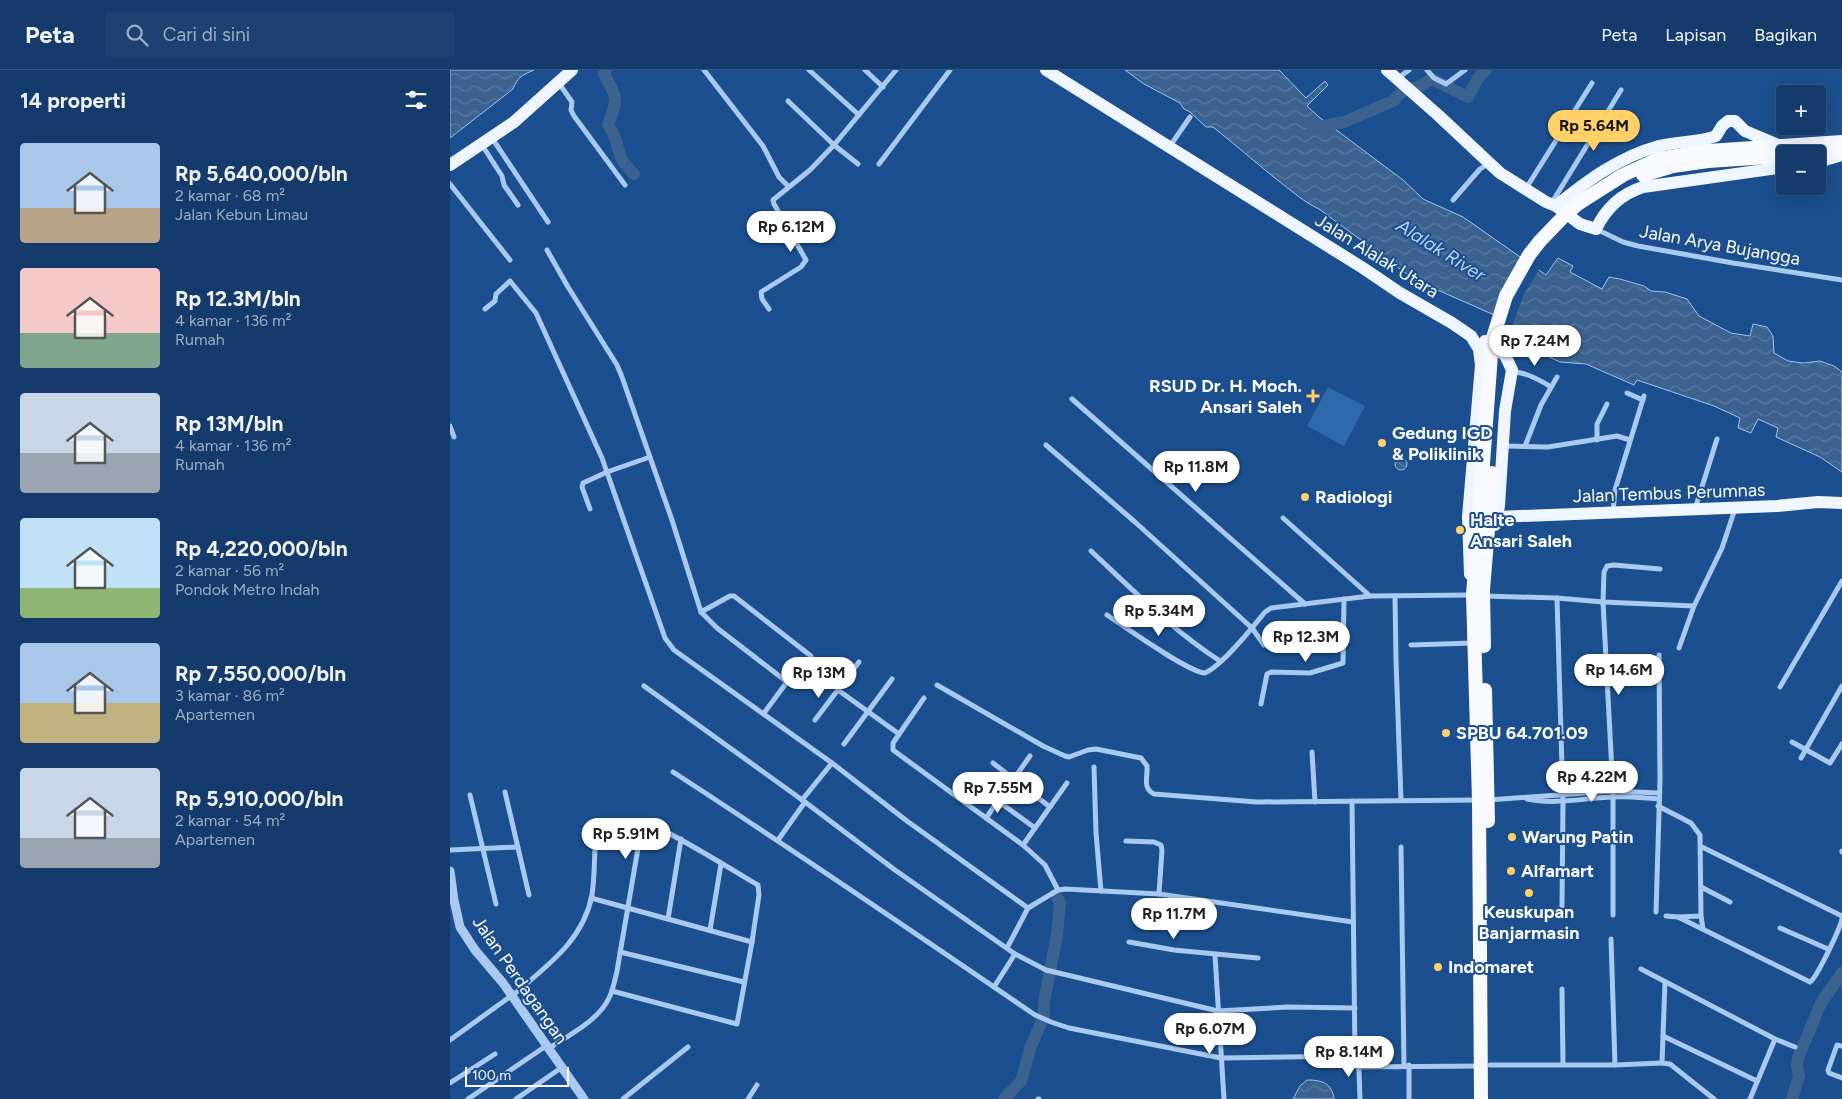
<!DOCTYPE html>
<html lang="id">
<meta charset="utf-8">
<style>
body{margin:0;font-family:Figtree,sans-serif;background:#1d4271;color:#f1f3f6;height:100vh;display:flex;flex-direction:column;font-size:19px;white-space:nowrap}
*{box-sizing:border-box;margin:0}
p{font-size:16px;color:#9dadc1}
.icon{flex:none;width:28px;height:28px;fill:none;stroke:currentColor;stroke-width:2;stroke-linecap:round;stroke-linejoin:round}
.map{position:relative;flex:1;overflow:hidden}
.details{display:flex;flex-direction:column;background:#143b6b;width:450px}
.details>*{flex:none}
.controls{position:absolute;left:1326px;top:15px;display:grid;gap:10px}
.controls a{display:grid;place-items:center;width:50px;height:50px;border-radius:5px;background:#143b6b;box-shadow:0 5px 20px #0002,0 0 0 1px #33557e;font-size:25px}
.scale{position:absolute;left:15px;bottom:12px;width:104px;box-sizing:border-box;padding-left:5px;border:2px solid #fff;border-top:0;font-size:14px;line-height:18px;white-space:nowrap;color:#fff;-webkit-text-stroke:4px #1b4f8f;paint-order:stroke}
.price{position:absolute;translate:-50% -42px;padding:0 11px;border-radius:18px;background:#fff;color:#222;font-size:16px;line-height:32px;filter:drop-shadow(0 1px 2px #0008)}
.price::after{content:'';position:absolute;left:50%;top:30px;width:15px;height:11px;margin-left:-8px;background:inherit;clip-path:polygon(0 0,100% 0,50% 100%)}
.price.active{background:#ffd166;color:#111}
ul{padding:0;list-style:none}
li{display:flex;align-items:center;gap:15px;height:125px;padding:0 20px}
li span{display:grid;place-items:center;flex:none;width:140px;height:100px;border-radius:5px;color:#555}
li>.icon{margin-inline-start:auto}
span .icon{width:60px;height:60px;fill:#fffc;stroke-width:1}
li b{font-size:21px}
h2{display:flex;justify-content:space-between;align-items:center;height:60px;padding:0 20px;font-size:21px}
header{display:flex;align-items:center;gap:30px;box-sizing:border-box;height:70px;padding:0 25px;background:#143b6b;border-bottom:1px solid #33557e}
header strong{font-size:24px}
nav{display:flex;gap:28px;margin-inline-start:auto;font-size:18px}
.search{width:350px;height:45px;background:#1d4271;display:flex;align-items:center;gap:12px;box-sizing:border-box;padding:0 18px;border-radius:5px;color:#9dadc1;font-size:19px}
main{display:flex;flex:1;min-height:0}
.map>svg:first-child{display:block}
</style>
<header>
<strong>Peta</strong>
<div class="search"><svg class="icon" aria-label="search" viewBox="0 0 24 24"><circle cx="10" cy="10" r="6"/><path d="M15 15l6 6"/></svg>Cari di sini</div>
<nav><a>Peta</a><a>Lapisan</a><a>Bagikan</a></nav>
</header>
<main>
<section class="details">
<h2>14 properti<svg class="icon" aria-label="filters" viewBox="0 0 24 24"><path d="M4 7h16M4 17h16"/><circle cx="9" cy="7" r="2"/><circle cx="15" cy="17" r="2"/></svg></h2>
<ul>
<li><span style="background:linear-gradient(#a9c7e8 65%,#b9a48a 0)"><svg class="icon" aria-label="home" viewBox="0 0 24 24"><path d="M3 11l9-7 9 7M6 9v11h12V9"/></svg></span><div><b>Rp 5,640,000/bln</b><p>2 kamar · 68 m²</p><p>Jalan Kebun Limau</p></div></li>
<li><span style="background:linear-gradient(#f6c9c9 65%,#7fa58c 0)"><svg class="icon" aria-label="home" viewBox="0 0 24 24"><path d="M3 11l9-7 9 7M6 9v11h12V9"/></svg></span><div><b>Rp 12.3M/bln</b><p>4 kamar · 136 m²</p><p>Rumah</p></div></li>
<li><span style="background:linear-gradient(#c9d6e8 60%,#9aa5b1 0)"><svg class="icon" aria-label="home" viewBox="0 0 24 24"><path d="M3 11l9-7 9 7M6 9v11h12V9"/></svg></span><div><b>Rp 13M/bln</b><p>4 kamar · 136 m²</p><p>Rumah</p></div></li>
<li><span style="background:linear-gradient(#bfe0f5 70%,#8fb573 0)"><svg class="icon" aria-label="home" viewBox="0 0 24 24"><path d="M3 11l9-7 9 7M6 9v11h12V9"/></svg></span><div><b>Rp 4,220,000/bln</b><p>2 kamar · 56 m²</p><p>Pondok Metro Indah</p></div></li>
<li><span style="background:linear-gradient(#a9c7e8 60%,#c2b280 0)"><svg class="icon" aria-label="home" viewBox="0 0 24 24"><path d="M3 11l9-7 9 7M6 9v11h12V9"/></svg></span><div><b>Rp 7,550,000/bln</b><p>3 kamar · 86 m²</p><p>Apartemen</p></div></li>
<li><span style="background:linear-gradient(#c9d6e8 70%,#9aa5b1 0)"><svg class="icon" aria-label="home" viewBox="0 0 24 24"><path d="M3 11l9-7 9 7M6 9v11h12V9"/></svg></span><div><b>Rp 5,910,000/bln</b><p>2 kamar · 54 m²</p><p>Apartemen</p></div></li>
</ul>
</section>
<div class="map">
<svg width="1392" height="1029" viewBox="0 0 1392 1029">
<defs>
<pattern id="water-waves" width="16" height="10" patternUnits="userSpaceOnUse" patternTransform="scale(1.25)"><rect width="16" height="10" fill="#3c6290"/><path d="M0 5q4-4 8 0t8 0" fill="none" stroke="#597aa1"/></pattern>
</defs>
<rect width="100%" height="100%" fill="#1b4f8f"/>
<polygon fill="#2e69ad" points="878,317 915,336 894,376 857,356"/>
<g fill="url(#water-waves)" stroke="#9cc4f0">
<path d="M0,0H84C73,5 68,6 63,19L0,68Z"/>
<path d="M675,0H829L856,28L875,11L878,15L857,36L869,47L953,110L973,129L1013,147L1096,205L1108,188L1123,196L1120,202L1152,219L1159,207L1170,209L1194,216L1201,221L1215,222L1237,229L1249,246L1281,263L1300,266L1303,254L1317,257L1323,266L1324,283L1338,291L1353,293L1370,291L1384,296L1392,302V402L1370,387L1326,367L1328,358L1308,349L1301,363L1288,358L1290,348L1264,336L1187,310L1184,315L1136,294L1110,292L1095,285L1094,277L1071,268L1061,263L1042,244L965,210L869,139C854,132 843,122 830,112C807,94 786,75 763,57H756L740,42L734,39L730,33L694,14Z"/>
<circle cx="951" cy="394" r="6"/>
<path d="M857,1010C872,1010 882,1013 884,1029H843L850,1016Z"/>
</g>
<polygon fill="#1b4f8f" points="1072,186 1090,198 1073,226 1059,264 1042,247 1054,217"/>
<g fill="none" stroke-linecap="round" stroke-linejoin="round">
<g stroke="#3c6290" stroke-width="12">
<path d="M156,0L154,4C168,29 168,28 158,55C167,65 166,79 173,91C176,96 180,100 184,104"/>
<polyline points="863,58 894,52 943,31 953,21 970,16 982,9 1018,27 1028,8 1036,0"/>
<polyline points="554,1029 571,1011 581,976 594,946 594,931 607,865 610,833 607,827"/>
<polyline points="1342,1029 1349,1006 1347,996 1348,988 1371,933 1392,903"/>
</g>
<g stroke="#a9c9ee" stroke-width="5">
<polyline points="254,0 313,76 329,107 338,116"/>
<polyline points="359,0 409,45"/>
<polyline points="415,0 433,17"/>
<polyline points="977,0 984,8 996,14 1015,0"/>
<polyline points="948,8 959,0"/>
<polyline points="108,12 122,32 121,40 124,46 175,115"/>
<polyline points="338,31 384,75 408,94"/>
<polyline points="42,68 98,152"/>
<polyline points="32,75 52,106 54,115 68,135"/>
<polyline points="720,76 740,47"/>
<polyline points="429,94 500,0"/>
<polyline points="0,114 60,190"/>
<polyline points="1075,120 1142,13"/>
<polyline points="1003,130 1030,99 1038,94"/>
<polyline points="1101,134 1171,20"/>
<polyline points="1146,159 1173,172 1188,176 1283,193 1392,210"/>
<polyline points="97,180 118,217 167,295 172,307 222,450 251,542 267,558 337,612"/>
<polyline points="35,239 45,231 46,224 60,211 86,243 152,388 215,568 224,580 382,693 457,751 578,838"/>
<polyline points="319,239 312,229 311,222 351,197 356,190 324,134 323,130 360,100 384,75 446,0"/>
<path d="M1063,302C1076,302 1090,310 1101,317"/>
<polyline points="1177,323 1193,330"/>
<polyline points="622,329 855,534"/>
<polyline points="0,356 4,367"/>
<polyline points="1147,370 1147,354 1157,334"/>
<polyline points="596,375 685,452 802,558 814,575"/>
<polyline points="1054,376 1098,377 1167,366 1180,370"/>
<polyline points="1075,376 1091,335 1107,307"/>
<polyline points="140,439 132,417 133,413 157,402 200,387"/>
<polyline points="1245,439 1267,369"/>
<polyline points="1163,442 1165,420 1194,326"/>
<polyline points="833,448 920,526"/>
<path d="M641,481C682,519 723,561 770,591"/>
<polyline points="945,526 946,590 951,730"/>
<polyline points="1034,526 1107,528 1153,532 1244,536"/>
<polyline points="1107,528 1113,731 1112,837"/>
<polyline points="251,542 280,526 284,526 361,586 361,589 343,611 337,612 314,643"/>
<path d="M657,545C675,557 738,602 755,603C773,595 802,558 815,542L821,538L920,526L1022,525"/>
<polyline points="961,575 1023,573"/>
<polyline points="1229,578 1244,536 1272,478 1285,439"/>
<path d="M487,615L593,676L615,686L619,687L638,680L646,679L691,688L697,696C698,707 692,718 704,724L807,732L1027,730"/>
<polyline points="194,616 355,732 328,770"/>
<polyline points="1330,617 1392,511"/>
<polyline points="388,620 449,664"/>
<polyline points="474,628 443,673 443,680 573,775 595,795 608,820"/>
<polyline points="811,634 817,604 821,602 860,603 893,593 894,529"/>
<polyline points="365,650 409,592"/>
<polyline points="1342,672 1380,693 1392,674"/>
<polyline points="394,674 442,609"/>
<polyline points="862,682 865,732"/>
<polyline points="1351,688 1392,616"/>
<polyline points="543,693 600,737"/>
<polyline points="644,697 646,763 651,821"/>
<path d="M223,702C345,781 465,863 585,945L601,952L619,958L771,988L905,986"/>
<polyline points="523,713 585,758"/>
<polyline points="55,722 79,825"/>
<polyline points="20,725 46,834"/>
<path d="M1077,729C1105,735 1134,728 1162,727C1178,726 1193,728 1209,729"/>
<polyline points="352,730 382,693"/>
<polyline points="1038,730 1163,721 1209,723"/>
<polyline points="902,731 905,986 909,1001 910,1029"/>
<polyline points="355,732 445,800 565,884 596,900 768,941 838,937 905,938"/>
<polyline points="1208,736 1241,753 1250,765 1251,846 1253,859"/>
<polyline points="536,748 580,686"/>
<polyline points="676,771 704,772 711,775 712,780 709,824"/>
<polyline points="573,775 617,713"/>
<polyline points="951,777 954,995"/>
<polyline points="1252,777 1392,846"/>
<polyline points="0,780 67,777"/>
<polyline points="1392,782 1392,781"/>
<polyline points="1251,817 1280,832"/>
<polyline points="141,828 302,872"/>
<polyline points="1206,842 1210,710 1209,585"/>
<polyline points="1163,845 1163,721 1153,532 1154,502 1157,496 1164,495 1210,499"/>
<path d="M1216,846L1228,847L1360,912C1366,909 1390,859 1392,849"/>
<polyline points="1228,847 1251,846"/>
<polyline points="218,849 231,769"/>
<polyline points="1330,858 1378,879"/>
<polyline points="260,860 271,794"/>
<polyline points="1161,869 1165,995"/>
<polyline points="679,872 724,880 808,888"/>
<polyline points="557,878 578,838 608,820 615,819 709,824 903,852"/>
<polyline points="170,882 294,912"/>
<polyline points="765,885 774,1029"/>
<polyline points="1191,899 1325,969 1345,977"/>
<polyline points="1215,912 1212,993 1220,994 1264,1029"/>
<polyline points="544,917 565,884"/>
<polyline points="1112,919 1113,994"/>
<path d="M62,926C95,897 133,872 142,825C145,806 144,784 146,763"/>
<polyline points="1213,966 1307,1011"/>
<polyline points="0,970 61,926"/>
<polyline points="1392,976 1387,975 1378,1000 1379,1003 1392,1008"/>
<path d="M98,979C119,965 148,951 159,928C163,920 165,910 167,901L192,755L194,753C204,751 292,806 308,815L309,825L302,872L287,954L162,921"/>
<polyline points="959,995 959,1029"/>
<polyline points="1040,995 1165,995 1212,993"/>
<polyline points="908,997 1030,996"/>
<polyline points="0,1013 45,984"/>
<polyline points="18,1029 96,976"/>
<polyline points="66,1029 111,998"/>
<polyline points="173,1029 238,977"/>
<polyline points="298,1029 307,1015"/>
<polyline points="588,1029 589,1029"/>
<polyline points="1300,1029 1325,969"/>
</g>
<polyline stroke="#a9c9ee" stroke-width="9" points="0,801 4,830 10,857 25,880 53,913 134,1029"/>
<g stroke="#f0f6ff" stroke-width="12">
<polyline points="596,0 913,198 950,223 1002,253 1021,266 1029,279 1031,295 1018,447 1020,504"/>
<path d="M937,0L988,45L1050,103L1096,132L1106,136L1130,154L1146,159C1156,138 1171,124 1193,117L1335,97"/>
<polyline points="1368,92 1392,85"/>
<polyline points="0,95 64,52 122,0"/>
<path d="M1106,136C1138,110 1169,87 1209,76C1228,71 1248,73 1266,66L1272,56L1278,51H1285L1295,61L1328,75"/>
<polyline points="1035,271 1055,285 1062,300 1055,341 1049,436 1045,455"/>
<polyline points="1047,447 1327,436 1368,432 1392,433"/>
</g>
<g stroke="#f8faff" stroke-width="14">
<polyline points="1258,81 1392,72"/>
<polyline points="1368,84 1392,82"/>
<polyline points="1258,91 1335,86"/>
<polyline points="1030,435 1023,525 1029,730 1031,1029"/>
<polyline points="1034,576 1033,520 1040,435"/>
<polyline points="1035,620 1038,751"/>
</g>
<g stroke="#f8faff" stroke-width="14">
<polyline points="1193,105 1223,96 1258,91"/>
<polyline points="1030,435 1042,271 1056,226 1079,185 1090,171 1115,145 1129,133 1173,105 1208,89 1258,81"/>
<polyline points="1040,435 1042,403"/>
</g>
</g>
<g fill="#ffd166" stroke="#1b4f8f" stroke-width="2">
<path d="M860.5 318.5h5v5h5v5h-5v5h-5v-5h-5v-5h5z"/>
<circle cx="932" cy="373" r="5"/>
<circle cx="855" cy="427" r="5"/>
<circle cx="1010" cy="460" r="5"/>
<circle cx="996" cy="663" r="5"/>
<circle cx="1062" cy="767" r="5"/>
<circle cx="1061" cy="801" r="5"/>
<circle cx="1079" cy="823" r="5"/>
<circle cx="988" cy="897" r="5"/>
</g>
<g text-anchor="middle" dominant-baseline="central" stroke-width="4" stroke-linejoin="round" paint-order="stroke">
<g font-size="18" fill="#fff" stroke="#1b4f8f">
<text transform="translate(1270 175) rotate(10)">Jalan Arya Bujangga</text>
<text transform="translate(927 186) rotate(32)">Jalan Alalak Utara</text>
<text transform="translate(1219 423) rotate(-2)">Jalan Tembus Perumnas</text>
<text transform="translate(70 910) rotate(55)">Jalan Perdagangan</text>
</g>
<g font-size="18" font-weight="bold" fill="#fff" stroke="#1b4f8f" text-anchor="start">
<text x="852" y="316" text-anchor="end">RSUD Dr. H. Moch.<tspan x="852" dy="21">Ansari Saleh</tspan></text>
<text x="942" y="363">Gedung IGD<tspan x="942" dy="21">&amp; Poliklinik</tspan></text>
<text x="865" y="427">Radiologi</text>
<text x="1020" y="450">Halte<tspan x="1020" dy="21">Ansari Saleh</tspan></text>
<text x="1006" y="663">SPBU 64.701.09</text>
<text x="1072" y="767">Warung Patin</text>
<text x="1071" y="801">Alfamart</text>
<text x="1079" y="842" text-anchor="middle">Keuskupan<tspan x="1079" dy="21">Banjarmasin</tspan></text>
<text x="998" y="897">Indomaret</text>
</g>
<g font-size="19" font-style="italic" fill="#b5d3f5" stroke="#1b4f8f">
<text transform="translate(991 180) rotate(32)">Alalak River</text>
</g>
</g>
</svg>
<div class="controls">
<a>+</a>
<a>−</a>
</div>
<div class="scale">100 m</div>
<b class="price active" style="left:1144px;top:82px">Rp 5.64M</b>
<b class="price" style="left:341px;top:183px">Rp 6.12M</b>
<b class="price" style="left:1085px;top:297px">Rp 7.24M</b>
<b class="price" style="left:746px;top:423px">Rp 11.8M</b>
<b class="price" style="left:709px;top:567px">Rp 5.34M</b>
<b class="price" style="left:856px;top:593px">Rp 12.3M</b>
<b class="price" style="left:1169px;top:626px">Rp 14.6M</b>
<b class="price" style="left:369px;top:629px">Rp 13M</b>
<b class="price" style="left:1142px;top:733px">Rp 4.22M</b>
<b class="price" style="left:548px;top:744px">Rp 7.55M</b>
<b class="price" style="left:176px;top:790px">Rp 5.91M</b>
<b class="price" style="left:724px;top:870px">Rp 11.7M</b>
<b class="price" style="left:760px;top:985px">Rp 6.07M</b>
<b class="price" style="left:899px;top:1008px">Rp 8.14M</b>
</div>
</main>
